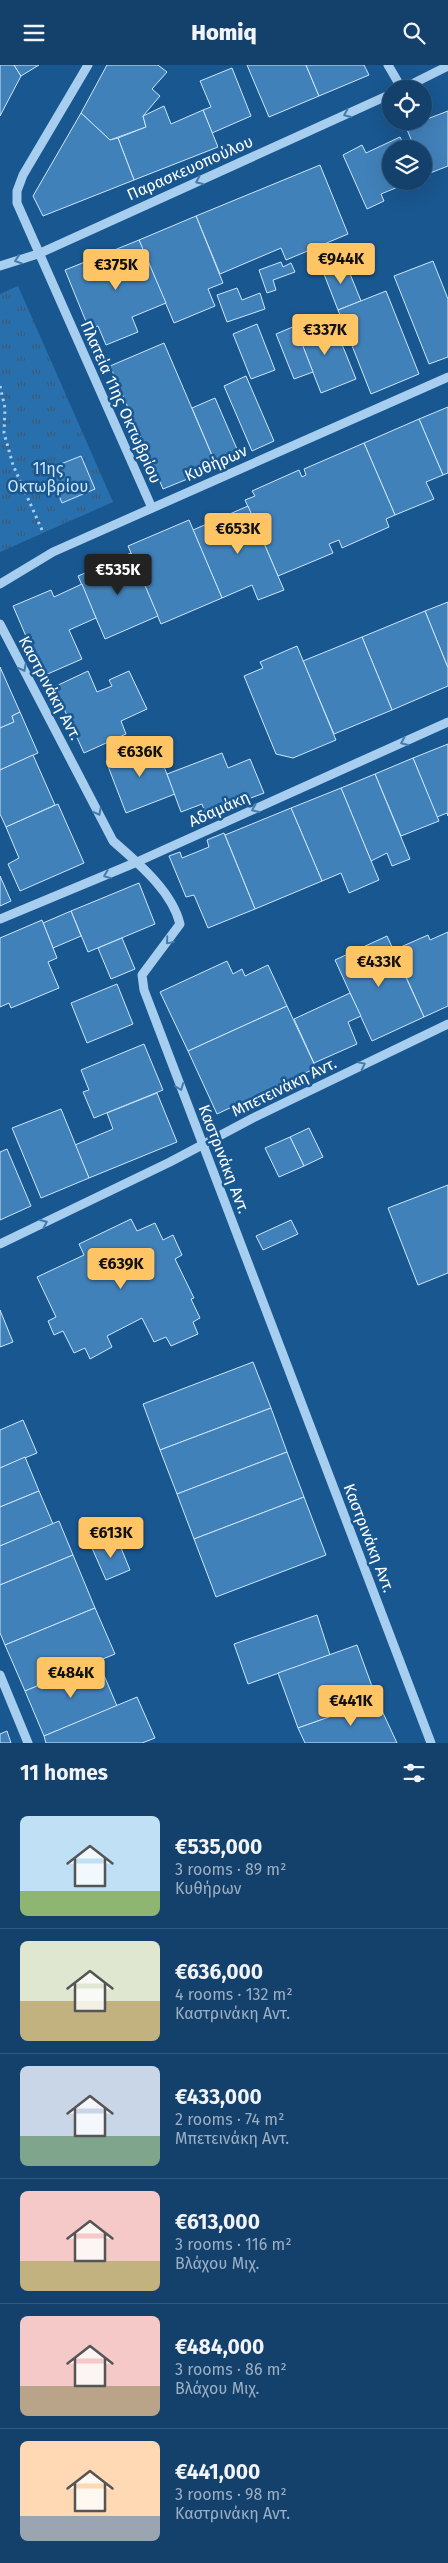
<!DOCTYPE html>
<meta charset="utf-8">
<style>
body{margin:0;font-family:"Fira Sans",sans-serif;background:#1c4872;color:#f1f3f6;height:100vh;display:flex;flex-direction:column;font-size:19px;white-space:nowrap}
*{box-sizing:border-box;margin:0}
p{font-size:16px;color:#9dafc2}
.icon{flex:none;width:28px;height:28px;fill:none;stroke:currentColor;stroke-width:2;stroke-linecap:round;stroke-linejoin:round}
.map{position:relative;height:1678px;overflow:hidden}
.drawer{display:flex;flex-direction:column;background:#13416c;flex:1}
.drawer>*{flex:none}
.controls{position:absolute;left:382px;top:15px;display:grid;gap:10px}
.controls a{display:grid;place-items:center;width:50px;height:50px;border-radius:50%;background:#13416c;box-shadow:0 5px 20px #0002,0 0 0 1px #325a7f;font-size:25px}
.price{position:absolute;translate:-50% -42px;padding:0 11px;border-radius:5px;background:#ffc565;color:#111;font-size:16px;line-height:32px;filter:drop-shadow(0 1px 2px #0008)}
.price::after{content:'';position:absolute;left:50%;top:30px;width:15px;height:11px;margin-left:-8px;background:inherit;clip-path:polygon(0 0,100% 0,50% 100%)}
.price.current{background:#222;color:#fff}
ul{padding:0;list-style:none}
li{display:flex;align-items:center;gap:15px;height:125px;padding:0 20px}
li+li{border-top:1px solid #325a7f}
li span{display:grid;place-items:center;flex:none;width:140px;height:100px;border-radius:8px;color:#555}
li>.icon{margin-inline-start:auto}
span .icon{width:60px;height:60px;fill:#fffc;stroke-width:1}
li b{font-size:21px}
h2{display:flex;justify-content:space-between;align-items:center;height:60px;padding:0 20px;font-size:21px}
header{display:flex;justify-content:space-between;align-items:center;height:65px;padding:0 20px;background:#13416c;font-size:22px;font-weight:800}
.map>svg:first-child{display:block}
</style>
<header><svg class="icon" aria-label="menu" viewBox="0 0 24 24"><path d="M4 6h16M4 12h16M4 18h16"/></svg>Homiq<svg class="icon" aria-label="search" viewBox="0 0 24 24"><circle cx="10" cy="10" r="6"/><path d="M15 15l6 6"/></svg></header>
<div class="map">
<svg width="448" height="1678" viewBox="0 0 448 1678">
<defs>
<pattern id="park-tufts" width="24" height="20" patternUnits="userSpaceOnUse" patternTransform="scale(1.25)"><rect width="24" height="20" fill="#2870ad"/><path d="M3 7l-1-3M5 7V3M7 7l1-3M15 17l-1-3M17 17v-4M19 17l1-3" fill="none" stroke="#3e5a73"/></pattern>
</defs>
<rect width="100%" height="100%" fill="#195790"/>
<polygon fill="url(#park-tufts)" points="18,221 113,437 0,487 0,229"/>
<g fill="#4181b9" stroke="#cde6fb">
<polygon points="0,0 14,0 21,11 0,51"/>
<polygon points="14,0 39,0 21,11"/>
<polygon points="107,0 158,0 167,7 152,24 160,31 143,51 146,62 110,75 81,48"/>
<polygon points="247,0 306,0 319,31 269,52"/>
<polygon points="306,0 364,0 369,10 319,31"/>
<polygon points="232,3 251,51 212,68 203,45 211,42 200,16"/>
<polygon points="164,41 171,59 203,45 218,82 134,115 118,73 146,62 143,51"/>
<polygon points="448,46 448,101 425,110 424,84 415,84 406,62"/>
<polygon points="81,48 110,75 118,73 134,115 43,151 33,131"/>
<polygon points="400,72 406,84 391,84 391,116 396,116 398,122 381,129 384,136 367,144 343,90 362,80 366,88"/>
<polygon points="320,100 348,169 286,195 281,183 220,209 196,151"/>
<polygon points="196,151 223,218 208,224 215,241 174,258 139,175"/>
<polygon points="139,175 166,238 132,252 138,267 106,280 98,261 89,264 65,205"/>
<polygon points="344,194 361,236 338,245 322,204"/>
<polygon points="433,196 448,234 448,292 429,299 394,211"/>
<polygon points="281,197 283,202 291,198 295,207 273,215 276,225 267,228 259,205"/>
<polygon points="237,223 242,235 260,228 265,244 227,257 217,230"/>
<polygon points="386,226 419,309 371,329 338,245"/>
<polygon points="316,253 324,273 337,267 356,314 321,328 295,261"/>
<polygon points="257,259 275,305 251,314 233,269"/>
<polygon points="295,261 313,307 294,314 276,269"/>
<polygon points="164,278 217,402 163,424 110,301"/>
<polygon points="246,311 274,376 252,386 224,321"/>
<polygon points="215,333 240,391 217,402 192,343"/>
<polygon points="448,342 448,408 443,410 419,354"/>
<polygon points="419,354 443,410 426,417 434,434 395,450 364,378"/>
<polygon points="364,378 395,450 386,454 389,462 342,483 339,475 329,479 333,488 278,511 245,435 255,431 252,426 299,405 302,412 306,410 304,404"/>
<polygon points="81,391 95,424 62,438 48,404"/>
<polygon points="248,441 284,525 258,535 252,520 222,533 193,465"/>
<polygon points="189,455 222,533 161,559 128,481"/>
<polygon points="131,488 158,551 105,574 78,511"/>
<polygon points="82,519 96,553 69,565 82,594 43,611 13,541 51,525 54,532"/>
<polygon points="448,537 448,603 425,546"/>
<polygon points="425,546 448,603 448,621 392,645 362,572"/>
<polygon points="362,572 392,645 334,669 303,596"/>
<polygon points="297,581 336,675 293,693 276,689 244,611 263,603 260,597"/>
<polygon points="0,602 20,647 12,651 14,657 0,663"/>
<polygon points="88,606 97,627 112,621 109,615 129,606 147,644 121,656 126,669 84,688 54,622"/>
<polygon points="20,647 38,688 0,705 0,663 14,657 12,651"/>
<polygon points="154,677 175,729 126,748 106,696"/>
<polygon points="448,679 448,751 447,748 437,752 413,693"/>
<polygon points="222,688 228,703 250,694 264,728 206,750 202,739 181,747 167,709"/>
<polygon points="33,690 55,740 6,762 0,749 0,705"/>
<polygon points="413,693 439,756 401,771 375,709"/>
<polygon points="375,709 410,794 392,801 387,788 371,796 341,723"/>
<polygon points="341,723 379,815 349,828 341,808 322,816 291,743"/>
<polygon points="58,739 84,798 20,826 8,799 19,793 6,762"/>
<polygon points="291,743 322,816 255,844 225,770"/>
<polygon points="224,768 255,844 208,863 194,830 186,832 169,791 180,787 182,793 209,782 207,775"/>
<polygon points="0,811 11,836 0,841"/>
<polygon points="139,818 155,859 88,887 71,846"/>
<polygon points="71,846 81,871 53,883 43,858"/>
<polygon points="42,855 57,893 48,897 59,923 11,943 9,938 0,942 0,873"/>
<polygon points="448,867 448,941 424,952 394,885 428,870 430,875"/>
<polygon points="387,871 424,952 372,976 335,895"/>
<polygon points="122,873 135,904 111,914 98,883"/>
<polygon points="227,896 233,909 242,904 245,911 268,900 287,941 188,986 160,927"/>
<polygon points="117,919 133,959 87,978 71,938"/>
<polygon points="350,928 361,951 348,957 357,979 314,998 294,954"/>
<polygon points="287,941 316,1003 217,1049 188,986"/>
<polygon points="144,979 163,1025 94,1053 83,1027 89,1025 81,1005"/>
<polygon points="157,1028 177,1077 89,1113 75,1080 113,1064 107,1048"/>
<polygon points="61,1044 89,1113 41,1133 12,1063"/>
<polygon points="309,1063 323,1092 304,1101 290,1072"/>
<polygon points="290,1072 304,1101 279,1112 265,1083"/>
<polygon points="7,1084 31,1141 0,1155 0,1087"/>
<polygon points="448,1120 448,1208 418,1220 388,1143"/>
<polygon points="131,1154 137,1166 155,1158 163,1175 173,1170 182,1190 175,1194 194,1233 191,1234 200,1253 193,1257 198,1269 171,1281 166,1272 154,1277 142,1253 107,1271 112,1282 90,1294 85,1283 74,1288 63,1266 54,1270 48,1256 56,1252 37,1212 84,1190 79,1179"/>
<polygon points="291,1155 298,1169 263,1185 256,1171"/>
<polygon points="0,1245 13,1277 0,1282"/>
<polygon points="253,1297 271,1343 160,1385 143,1339"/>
<polygon points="271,1343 287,1387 177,1429 160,1385"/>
<polygon points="23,1355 37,1388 0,1403 0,1365"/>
<polygon points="287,1387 304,1432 194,1474 177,1429"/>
<polygon points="25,1392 39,1426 0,1442 0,1403"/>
<polygon points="39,1426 53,1459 0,1481 0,1442"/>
<polygon points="304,1432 326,1490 216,1532 194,1474"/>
<polygon points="59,1456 73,1490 0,1520 0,1481"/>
<polygon points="117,1473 130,1505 106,1515 92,1483"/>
<polygon points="73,1490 95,1543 5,1580 0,1568 0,1520"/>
<polygon points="95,1543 115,1589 25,1626 5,1580"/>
<polygon points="317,1550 330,1590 248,1619 234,1579"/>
<polygon points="357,1580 377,1635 298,1663 278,1608"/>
<polygon points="98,1596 117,1641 44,1671 25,1626"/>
<polygon points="137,1632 155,1673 142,1678 46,1678 44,1671"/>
<polygon points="377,1635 397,1678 305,1678 298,1663"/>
<polygon points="7,1666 11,1678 0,1678 0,1669"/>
</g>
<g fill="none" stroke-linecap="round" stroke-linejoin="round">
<polyline stroke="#a7ceef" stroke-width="3" stroke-dasharray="2.5 4" stroke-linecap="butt" points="0,321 5,343 4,368 13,400 42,465"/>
<g stroke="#a7ceef" stroke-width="9">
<polyline points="88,0 23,110 17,126 17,138 152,443"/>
<polyline points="388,0 402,24"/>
<polyline points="402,24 448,1"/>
<polyline points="0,201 38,189 391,29"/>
<polyline points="0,519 53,487 448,312"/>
<path d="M0,559L113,776C138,798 172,826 180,859L142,910L144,925L431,1678"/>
<polyline points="0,854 137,797 448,657"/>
<polyline points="0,1179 170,1097 253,1053 448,959"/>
<polyline points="0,1610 28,1678"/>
</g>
</g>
<defs><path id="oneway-chevron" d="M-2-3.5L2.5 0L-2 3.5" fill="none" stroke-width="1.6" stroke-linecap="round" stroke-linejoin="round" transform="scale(1.25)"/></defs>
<g stroke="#447bac">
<use href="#oneway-chevron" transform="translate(347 49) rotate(156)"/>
<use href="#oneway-chevron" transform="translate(199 116) rotate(156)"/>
<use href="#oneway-chevron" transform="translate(18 195) rotate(162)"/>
<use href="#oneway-chevron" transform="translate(23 603) rotate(62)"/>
<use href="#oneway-chevron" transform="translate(404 677) rotate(156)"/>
<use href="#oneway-chevron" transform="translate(255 744) rotate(156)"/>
<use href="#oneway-chevron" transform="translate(98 747) rotate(62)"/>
<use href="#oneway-chevron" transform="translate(107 810) rotate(158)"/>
<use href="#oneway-chevron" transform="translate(169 876) rotate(130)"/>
<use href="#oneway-chevron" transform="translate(362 1000) rotate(-26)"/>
<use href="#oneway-chevron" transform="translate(180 1022) rotate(69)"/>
<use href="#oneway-chevron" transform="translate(44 1158) rotate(-25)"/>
</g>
<g text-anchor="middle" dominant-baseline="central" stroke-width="5" stroke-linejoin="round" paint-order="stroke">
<g font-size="16" fill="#fff" stroke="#195790">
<text transform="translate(190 103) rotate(-24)">Παρασκευοπούλου</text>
<text transform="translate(121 337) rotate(66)">Πλατεία 11ης Οκτωβρίου</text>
<text transform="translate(216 398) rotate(-24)">Κυθήρων</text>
<text transform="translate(50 623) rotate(62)">Καστρινάκη Αντ.</text>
<text transform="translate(219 744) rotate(-24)">Αδαμάκη</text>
<text transform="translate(284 1022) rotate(-26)">Μπετεινάκη Αντ.</text>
<text transform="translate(224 1094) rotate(69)">Καστρινάκη Αντ.</text>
<text transform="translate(369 1473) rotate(69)">Καστρινάκη Αντ.</text>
</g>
<g font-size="16" fill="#cde6fb" stroke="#195790">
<text x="48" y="403">11ης<tspan x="48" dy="18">Οκτωβρίου</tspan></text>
</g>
</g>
</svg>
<div class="controls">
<a><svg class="icon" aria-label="locate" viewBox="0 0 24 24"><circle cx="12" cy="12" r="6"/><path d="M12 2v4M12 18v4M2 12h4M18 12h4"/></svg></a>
<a><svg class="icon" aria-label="layers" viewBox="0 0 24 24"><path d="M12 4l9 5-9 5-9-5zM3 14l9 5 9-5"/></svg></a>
</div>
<b class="price" style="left:341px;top:220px">€944K</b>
<b class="price" style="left:116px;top:226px">€375K</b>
<b class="price" style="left:325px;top:291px">€337K</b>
<b class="price" style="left:238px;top:490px">€653K</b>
<b class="price current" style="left:118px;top:531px">€535K</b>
<b class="price" style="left:140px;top:713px">€636K</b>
<b class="price" style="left:379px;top:923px">€433K</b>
<b class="price" style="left:121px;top:1225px">€639K</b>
<b class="price" style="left:111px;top:1494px">€613K</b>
<b class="price" style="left:71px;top:1634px">€484K</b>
<b class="price" style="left:351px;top:1662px">€441K</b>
</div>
<section class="drawer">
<h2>11 homes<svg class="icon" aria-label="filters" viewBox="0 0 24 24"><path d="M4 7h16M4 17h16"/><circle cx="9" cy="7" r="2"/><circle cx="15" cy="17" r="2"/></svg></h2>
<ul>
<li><span style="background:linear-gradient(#bfe0f5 75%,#8fb573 0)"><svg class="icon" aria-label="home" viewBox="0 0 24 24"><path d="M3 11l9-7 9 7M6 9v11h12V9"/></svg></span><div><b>€535,000</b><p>3 rooms · 89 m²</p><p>Κυθήρων</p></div></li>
<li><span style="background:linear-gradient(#dfe7d0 60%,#c2b280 0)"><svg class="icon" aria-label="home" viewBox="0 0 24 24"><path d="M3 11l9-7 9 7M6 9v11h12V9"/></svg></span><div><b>€636,000</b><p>4 rooms · 132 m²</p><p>Καστρινάκη Αντ.</p></div></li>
<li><span style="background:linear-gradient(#c9d6e8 70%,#7fa58c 0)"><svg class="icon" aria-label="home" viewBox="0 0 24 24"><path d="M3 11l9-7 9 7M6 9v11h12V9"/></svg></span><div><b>€433,000</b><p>2 rooms · 74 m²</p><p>Μπετεινάκη Αντ.</p></div></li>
<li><span style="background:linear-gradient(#f6c9c9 70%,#c2b280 0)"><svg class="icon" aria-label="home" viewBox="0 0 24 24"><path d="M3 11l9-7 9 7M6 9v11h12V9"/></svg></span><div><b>€613,000</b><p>3 rooms · 116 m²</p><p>Βλάχου Μιχ.</p></div></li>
<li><span style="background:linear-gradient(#f6c9c9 70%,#b9a48a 0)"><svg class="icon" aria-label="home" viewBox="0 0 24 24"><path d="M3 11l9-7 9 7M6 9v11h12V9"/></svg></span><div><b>€484,000</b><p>3 rooms · 86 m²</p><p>Βλάχου Μιχ.</p></div></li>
<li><span style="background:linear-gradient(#ffd9b3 75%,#9aa5b1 0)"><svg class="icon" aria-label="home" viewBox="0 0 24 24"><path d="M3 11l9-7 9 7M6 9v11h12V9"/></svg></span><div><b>€441,000</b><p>3 rooms · 98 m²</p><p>Καστρινάκη Αντ.</p></div></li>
</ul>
</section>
